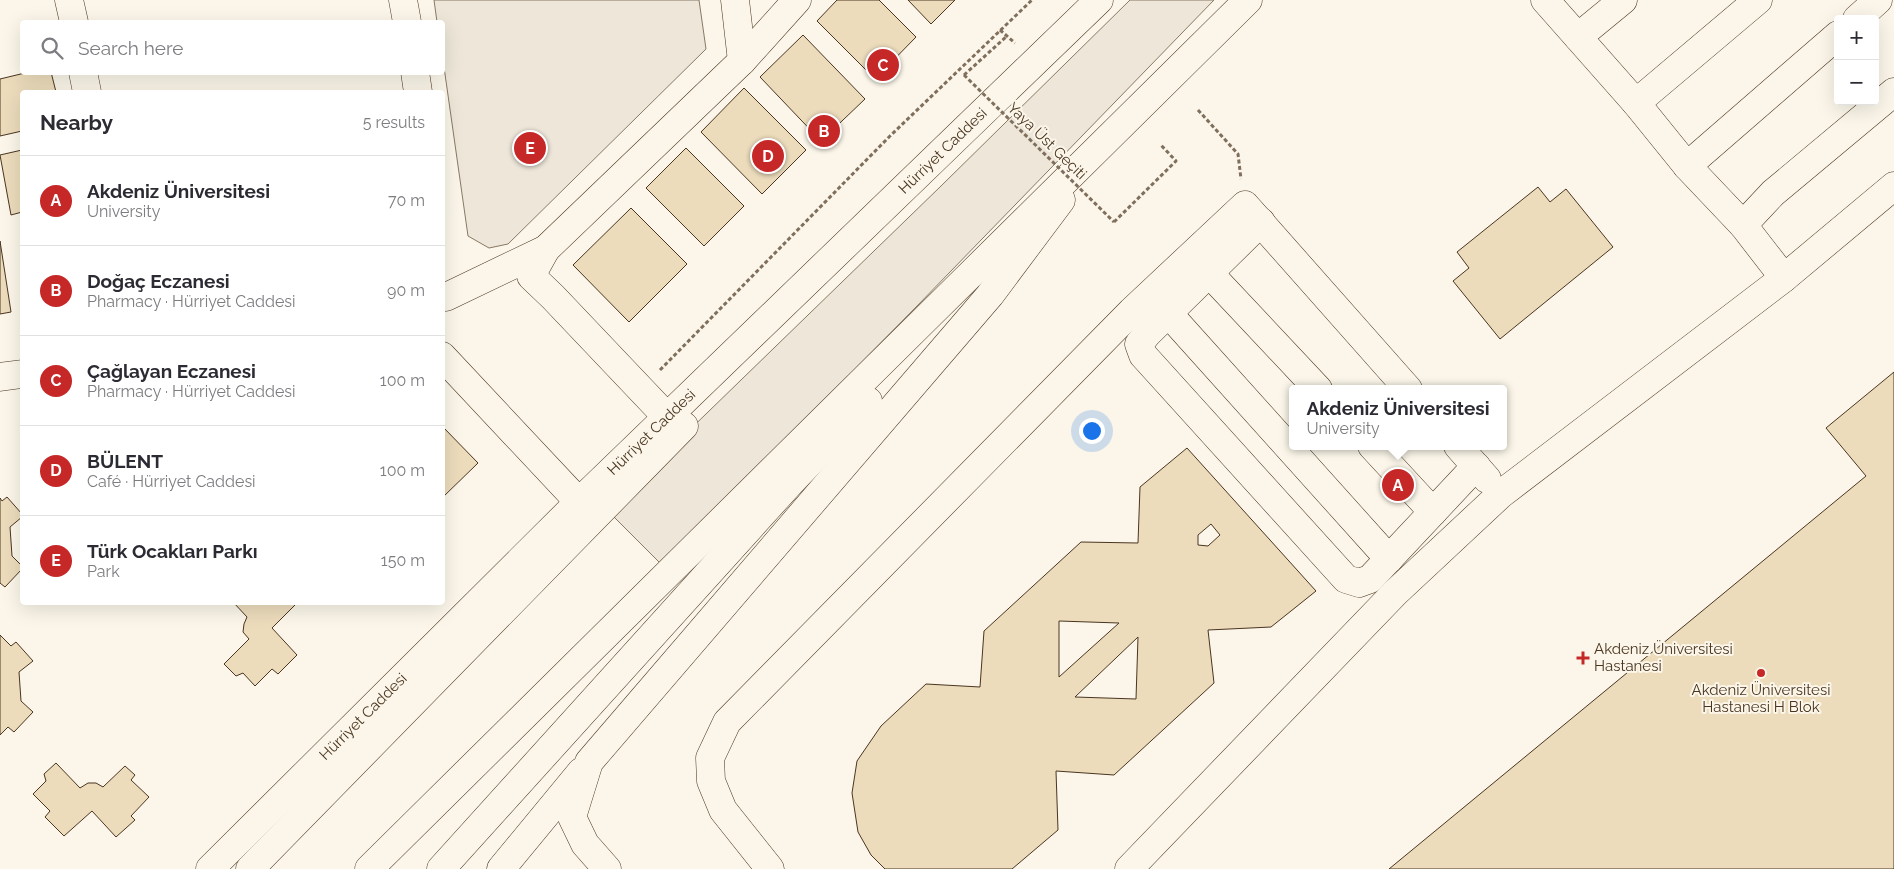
<!DOCTYPE html>
<meta charset="utf-8">
<style>
body{margin:0;font-family:Raleway,sans-serif;background:#f7f7f7;color:#2b2b33}
.controls{position:absolute;right:15px;top:15px;display:grid;overflow:hidden;border-radius:5px;box-shadow:0 5px 20px #0002}
.controls button{width:45px;height:45px;display:grid;place-items:center;padding:0;border:0;border-bottom:1px solid #e1e1e2;background:#fff;color:#2b2b33;font:25px sans-serif}
.you{position:absolute;left:1091px;top:430px;width:18px;height:18px;margin:-12px;border:4px solid #fff;border-radius:50%;background:#1a73e8;box-shadow:0 0 0 8px #1a73e833}
.badge{display:grid;place-items:center;width:32px;height:32px;border-radius:50%;background:#c62828;color:#fff;font-size:16px;font-weight:700}
.pin{position:absolute;translate:-50% -50%;border:2px solid #fff;box-shadow:0 1px 5px #0006}
.popup{position:absolute;left:1289px;top:385px;width:218px;height:65px;box-sizing:border-box;display:grid;place-content:center;border-radius:5px;background:#fff;filter:drop-shadow(0 1px 4px #0005);font-size:16px;white-space:nowrap;color:#7c7c81}
.popup b{font-size:19px;color:#2b2b33}
.popup::after{content:'';position:absolute;left:50%;top:100%;margin-left:-10px;border:10px solid transparent;border-top-color:#fff}
.list{margin:0;padding:0;list-style:none}
h2{display:flex;justify-content:space-between;align-items:center;height:65px;margin:0;padding:0 20px;font-size:21px}
h2 small{font-size:16px;font-weight:400;color:#7c7c81}
.list li{display:grid;grid-template-columns:32px 1fr auto;gap:15px;align-items:center;box-sizing:border-box;height:90px;padding:0 20px;border-top:1px solid #e1e1e2}
.list b{display:block;font-size:19px;white-space:nowrap}
.list p{margin:0;font-size:16px;white-space:nowrap;color:#7c7c81}
.list em{font-size:16px;font-style:normal;color:#7c7c81}
.icon{flex:none;width:28px;height:28px;fill:none;stroke:currentColor;stroke-width:2;stroke-linecap:round;stroke-linejoin:round}
.map{position:relative;flex:none;width:1894px;height:869px;overflow:hidden}
.search{position:absolute;background:#fff;box-shadow:0 5px 20px #0002;left:20px;top:20px;width:425px;height:55px;display:flex;align-items:center;gap:12px;box-sizing:border-box;padding:0 18px;border-radius:5px;color:#7c7c81;font-size:19px}
.panel{position:absolute;background:#fff;box-shadow:0 5px 20px #0002;left:20px;top:90px;width:425px;height:515px;border-radius:5px}
.map>svg:first-child{display:block}
</style>
<div class="map">
<svg width="1894" height="869" viewBox="0 0 1894 869">
<rect width="100%" height="100%" fill="#fbf6e9"/>
<!-- green -->
<g fill="#ede6d9" stroke="#887966">
<path d="M 434,0 L 699,0 L 706,49 L 508,244 L 489,248 L 468,236 L 443,60 L 442,22 L 437,22 Z"/>
<path d="M 1130,0 L 1214,0 L 917,306 L 662,565 L 607,510 L 941,186 Z"/>
</g>
<!-- building -->
<g fill="#ecdcbc" stroke="#4a3520" fill-rule="evenodd">
<path d="M 837,0 L 879,0 L 916,37 L 875,79 L 817,21 Z"/>
<path d="M 908,0 L 955,0 L 931,24 Z"/>
<path d="M 803,35 L 865,99 L 821,141 L 760,77 Z"/>
<path d="M 29,72 L 51,72 L 56,92 L 22,92 L 22,131 L 0,136 L 0,79 Z"/>
<path d="M 744,88 L 806,150 L 762,194 L 701,132 Z"/>
<path d="M 686,148 L 744,206 L 704,246 L 646,188 Z"/>
<path d="M 22,150 L 22,212 L 11,215 L 0,155 Z"/>
<path d="M 1538,187 L 1550,202 L 1566,189 L 1613,247 L 1500,339 L 1453,281 L 1469,268 L 1457,252 Z"/>
<path d="M 631,208 L 687,264 L 629,322 L 573,265 Z"/>
<path d="M 0,241 L 11,312 L 0,314 Z"/>
<path d="M 1894,372 L 1894,869 L 1389,869 L 1866,476 L 1826,428 Z"/>
<path d="M 442,426 L 478,463 L 442,498 Z"/>
<path d="M 1187,448 L 1316,591 L 1271,627 L 1208,630 L 1214,683 L 1114,775 L 1056,771 L 1058,830 L 1012,869 L 885,869 L 871,855 L 858,832 L 852,793 L 857,761 L 881,726 L 926,684 L 980,687 L 984,631 L 1081,542 L 1138,543 L 1140,487 ZM 1211,524 L 1220,535 L 1208,546 L 1198,545 L 1198,535 ZM 1059,621 L 1119,623 L 1059,677 ZM 1138,637 L 1136,699 L 1075,697 Z"/>
<path d="M 7,497 L 22,514 L 22,517 L 10,527 L 12,556 L 22,566 L 22,569 L 5,587 L 0,583 L 0,498 L 2,501 Z"/>
<path d="M 233,602 L 297,603 L 272,628 L 297,655 L 278,674 L 272,669 L 255,686 L 243,673 L 236,676 L 224,664 L 249,639 L 243,632 L 244,624 L 247,617 Z"/>
<path d="M 0,635 L 11,646 L 16,642 L 33,661 L 19,672 L 21,701 L 33,712 L 14,732 L 8,727 L 0,735 Z"/>
<path d="M 56,763 L 80,788 L 88,783 L 96,783 L 103,787 L 125,766 L 135,775 L 131,780 L 149,797 L 131,816 L 135,820 L 116,837 L 92,811 L 64,836 L 45,817 L 50,811 L 33,794 L 46,781 L 44,774 Z"/>
</g>
<g fill="none" stroke-linecap="round" stroke-linejoin="round">
<defs>
<g id="minor">
<path d="M 69,0 L 74,22"/>
<path d="M 403,0 L 407,22"/>
<path d="M 735,0 L 742,61"/>
<path d="M 1545,0 L 1636,103 L 1687,166 L 1743,225 L 1773,193 L 1894,92"/>
<path d="M 1857,19 L 1878,0"/>
<path d="M 1578,37 L 1623,0"/>
<path d="M 83,72 L 87,92"/>
<path d="M 415,72 L 418,92"/>
<path d="M 1636,103 L 1758,0"/>
<path d="M 1687,166 L 1838,35"/>
<path d="M 1261,222 L 1147,334 L 1139,344 L 1143,355 L 1346,579 L 1359,583 L 1370,579 L 1476,466"/>
<path d="M 1743,225 L 1784,278"/>
<path d="M 546,249 L 531,276 L 553,297 L 667,417"/>
<path d="M 1209,273 L 1318,389"/>
<path d="M 446,297 L 546,249 L 742,61 L 797,0"/>
<path d="M 1168,313 L 1389,559"/>
<path d="M 442,356 L 579,502"/>
<path d="M 0,377 L 22,374"/>
<path d="M 1372,446 L 1433,512"/>
<path d="M 1458,446 L 1487,479"/>
<path d="M 501,869 L 581,772"/>
<path d="M 607,869 L 585,844 L 572,817 L 589,762 L 990,295 L 1061,200"/>
<path d="M 770,869 L 723,810 L 711,781 L 710,758 L 727,722 L 1132,311 L 1245,205 L 1408,389"/>
<path d="M 1129,869 L 1395,593 L 1501,494 L 1784,278 L 1894,186"/>
</g>
<g id="highway">
<path id="s1" d="M 210,869 L 579,502 L 1099,0"/>
<path d="M 250,869 L 684,426"/>
<path d="M 369,869 L 1248,0"/>
<path d="M 441,869 L 790,483 L 868,401"/>
</g>
</defs>
<!-- minor casing -->
<use href="#minor" stroke="#4a3520" stroke-width="29"/>
<!-- highway casing -->
<use href="#highway" stroke="#4a3520" stroke-width="29"/>
<!-- path -->
<g stroke="#7f6f5c" stroke-width="3" stroke-dasharray="4 2.5" stroke-linecap="butt">
<path d="M 1000,30 L 1015,43"/>
<path d="M 964,75 L 1007,36"/>
<path d="M 1198,110 L 1238,154 L 1241,179"/>
<path d="M 1114,222 L 1176,161 L 1160,144"/>
<path d="M 660,370 L 889,137 L 1032,0"/>
</g>
<!-- minor -->
<use href="#minor" stroke="#fbf6e9" stroke-width="28"/>
<!-- highway -->
<use href="#highway" stroke="#fbf6e9" stroke-width="28"/>
<!-- path-bridge -->
<path stroke="#7f6f5c" stroke-width="3" stroke-dasharray="4 2.5" stroke-linecap="butt" d="M 964,75 L 1114,222"/>
</g>
<!-- markers -->
<g fill="#c62828" stroke="#fbf6e9" stroke-width="2">
<path d="M1580.5 650.5h5v5h5v5h-5v5h-5v-5h-5v-5h5z"/>
<circle cx="1761" cy="673" r="5"/>
</g>
<g text-anchor="middle" dominant-baseline="central" stroke-width="4" stroke-linejoin="round" paint-order="stroke">
<!-- street labels -->
<g font-size="15" fill="#4a3520" stroke="#fbf6e9">
<text transform="translate(1047 141) rotate(44)">Yaya Üst Geçiti</text>
<text stroke="none"><textPath href="#s1" startOffset="1026">Hürriyet Caddesi</textPath></text>
<text stroke="none"><textPath href="#s1" startOffset="621">Hürriyet Caddesi</textPath></text>
<text stroke="none"><textPath href="#s1" startOffset="216">Hürriyet Caddesi</textPath></text>
</g>
<!-- poi labels -->
<g font-size="15" fill="#4a3520" stroke="#fbf6e9" text-anchor="start">
<text x="1594" y="649">Akdeniz Üniversitesi<tspan x="1594" dy="17">Hastanesi</tspan></text>
<text x="1761" y="690" text-anchor="middle">Akdeniz Üniversitesi<tspan x="1761" dy="17">Hastanesi H Blok</tspan></text>
</g>
</g>
</svg>
<div class="controls">
<button>+</button>
<button>−</button>
</div>
<div class="you"></div>
<div class="pin badge" style="left:1398px;top:485px">A</div>
<div class="popup"><b>Akdeniz Üniversitesi</b>University</div>
<div class="pin badge" style="left:824px;top:131px">B</div>
<div class="pin badge" style="left:883px;top:65px">C</div>
<div class="pin badge" style="left:768px;top:156px">D</div>
<div class="pin badge" style="left:530px;top:148px">E</div>
<div class="search"><svg class="icon" aria-label="search" viewBox="0 0 24 24"><circle cx="10" cy="10" r="6"/><path d="M15 15l6 6"/></svg>Search here</div>
<section class="panel">
<h2>Nearby<small>5 results</small></h2>
<ul class="list">
<li><span class="badge">A</span><div><b>Akdeniz Üniversitesi</b><p>University</p></div><em>70 m</em></li>
<li><span class="badge">B</span><div><b>Doğaç Eczanesi</b><p>Pharmacy · Hürriyet Caddesi</p></div><em>90 m</em></li>
<li><span class="badge">C</span><div><b>Çağlayan Eczanesi</b><p>Pharmacy · Hürriyet Caddesi</p></div><em>100 m</em></li>
<li><span class="badge">D</span><div><b>BÜLENT</b><p>Café · Hürriyet Caddesi</p></div><em>100 m</em></li>
<li><span class="badge">E</span><div><b>Türk Ocakları Parkı</b><p>Park</p></div><em>150 m</em></li>
</ul>
</section>
</div>
